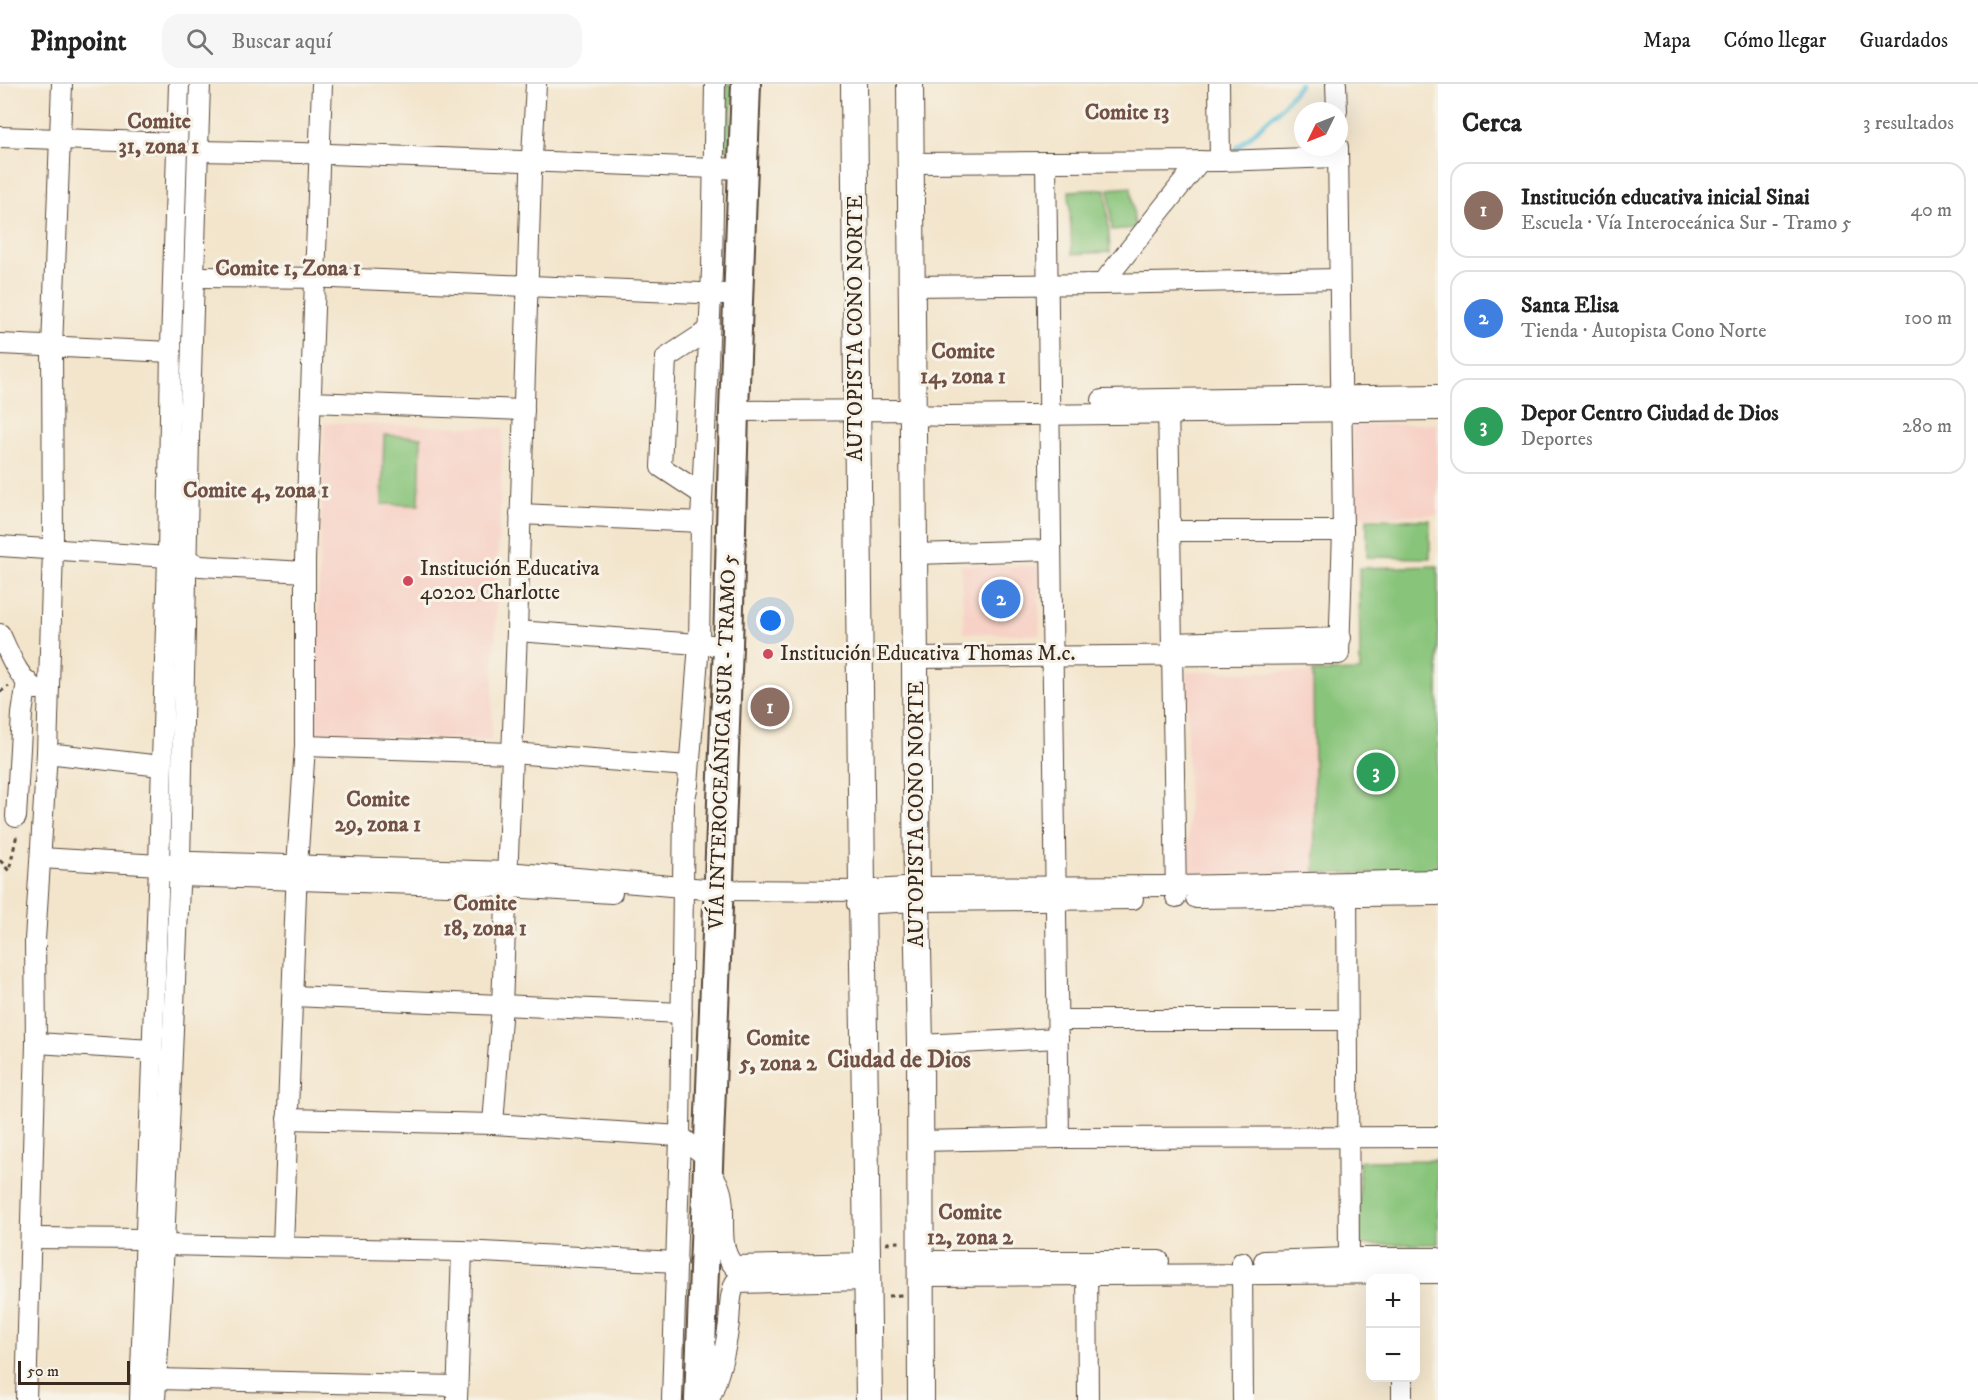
<!DOCTYPE html>
<html lang="es">
<meta charset="utf-8">
<style>
body{margin:0;font-family:"IM FELL DW Pica",serif;background:#f6f6f6;color:#222}
.controls{position:absolute;right:18px;bottom:18px;display:grid;overflow:hidden;border-radius:12px;box-shadow:0 6px 24px #0002}
.controls button{width:54px;height:54px;display:grid;place-items:center;padding:0;border:0;border-bottom:2px solid #e0e0e0;background:#fff;color:#222;font:30px sans-serif}
.compass{position:absolute;left:1294px;top:18px;width:54px;height:54px;border-radius:50%;background:#fff;box-shadow:0 6px 24px #0002;rotate:227deg}
.scale{position:absolute;left:18px;bottom:15px;width:112px;box-sizing:border-box;padding-left:6px;border:3px solid #3b2a1e;border-top:0;font-size:16px;line-height:21px;white-space:nowrap;color:#3b2a1e;-webkit-text-stroke:4px #f7f3e8;paint-order:stroke}
.you{position:absolute;left:771px;top:537px;width:21px;height:21px;margin:-15px;border:4px solid #fff;border-radius:50%;background:#1a73e8;box-shadow:0 0 0 9px #1a73e833}
.badge{display:grid;place-items:center;width:39px;height:39px;border-radius:50%;background:#2563eb;color:#fff;font-size:20px;font-weight:700}
.pin{position:absolute;translate:-50% -50%;border:3px solid #fff;box-shadow:0 2px 6px #0006}
.list{margin:0;padding:0;list-style:none}
h2{display:flex;justify-content:space-between;align-items:center;height:78px;margin:0;padding:0 24px;font-size:26px}
h2 small{font-size:20px;font-weight:400;color:#767676}
.list li{display:grid;grid-template-columns:39px 1fr auto;gap:18px;align-items:center;box-sizing:border-box;height:96px;margin:0 12px 12px;padding:0 12px;border:2px solid #e0e0e0;border-radius:18px}
.list b{display:block;font-size:22px;white-space:nowrap}
.list p{margin:0;font-size:20px;white-space:nowrap;color:#767676}
.list em{font-size:20px;font-style:normal;color:#767676}
.icon{flex:none;width:33px;height:33px;fill:none;stroke:currentColor;stroke-width:2;stroke-linecap:round;stroke-linejoin:round}
.map{position:relative;flex:none;width:1438px;height:1316px;overflow:hidden}
header{display:flex;align-items:center;gap:36px;box-sizing:border-box;height:84px;padding:0 30px;background:#fff;border-bottom:2px solid #e0e0e0}
header strong{font-size:28px}
nav{display:flex;gap:33px;margin-inline-start:auto;font-size:21px}
.search{width:420px;height:54px;background:#f6f6f6;display:flex;align-items:center;gap:15px;box-sizing:border-box;padding:0 21px;border-radius:18px;color:#767676;font-size:22px}
main{display:flex}
aside{flex:1;background:#fff}
.map>svg:first-child{display:block}
</style>
<header>
<strong>Pinpoint</strong>
<div class="search"><svg class="icon" aria-label="search" viewBox="0 0 24 24"><circle cx="10" cy="10" r="6"/><path d="M15 15l6 6"/></svg>Buscar aquí</div>
<nav><a>Mapa</a><a>Cómo llegar</a><a>Guardados</a></nav>
</header>
<main>
<div class="map">
<svg width="1438" height="1316" viewBox="0 0 1438 1316">
<rect width="100%" height="100%" fill="#f7f3e8"/>
<filter id="ink" filterUnits="userSpaceOnUse"><feTurbulence type="fractalNoise" baseFrequency=".0167" numOctaves="2"/><feDisplacementMap in="SourceGraphic" scale="12" xChannelSelector="R" yChannelSelector="G"/><feConvolveMatrix kernelMatrix="1 2 1 2 8 2 1 2 1" color-interpolation-filters="sRGB"/></filter>
<filter id="wash" filterUnits="userSpaceOnUse"><feTurbulence type="fractalNoise" baseFrequency=".008" numOctaves="4" result="noise"/><feDisplacementMap in="SourceGraphic" scale="24" xChannelSelector="R" yChannelSelector="G"/><feGaussianBlur stdDeviation="1.35" result="paint"/><feColorMatrix in="noise" values="0 0 0 0 0 0 0 0 0 0 0 0 0 0 0 0 0 1.4 0 .05"/><feComposite in="paint" operator="in"/></filter>
<g filter="url(#wash)">
<rect width="100%" height="100%" fill="#f3e5cc"/>
<!-- built -->
<g fill="#f7d1c6">
<path d="M 324,339 L 503,344 L 491,657 L 314,649 Z"/>
<path d="M 1438,340 L 1438,431 L 1354,432 L 1352,341 Z"/>
<path d="M 961,481 L 1038,482 L 1040,551 L 964,549 Z"/>
<path d="M 1187,588 L 1313,588 L 1315,789 L 1188,790 Z"/>
</g>
<!-- green -->
<g fill="#88c47a" stroke="#62774c" stroke-width="1.5">
<path d="M 726,0 L 733,0 L 730,65 L 724,65 Z"/>
<path d="M 183,86 L 191,86 L 184,260 L 178,260 Z"/>
<path d="M 1131,103 L 1135,144 L 1112,146 L 1109,105 Z"/>
<path d="M 1106,105 L 1110,168 L 1072,170 L 1069,107 Z"/>
<path d="M 384,351 L 421,353 L 419,421 L 382,420 Z"/>
<path d="M 1367,435 L 1430,436 L 1430,474 L 1367,473 Z"/>
<path d="M 1438,482 L 1438,790 L 1315,789 L 1313,588 L 1360,587 L 1359,484 Z"/>
<path d="M 1438,1076 L 1438,1160 L 1360,1161 L 1359,1077 Z"/>
</g>
<g fill="none" stroke-linecap="round" stroke-linejoin="round">
<!-- stream -->
<path stroke="#5abfd8" stroke-width="4.5" d="M 1236,65 L 1281,24 L 1300,0"/>
</g>
</g>
<g filter="url(#ink)">
<g fill="none" stroke-linecap="round" stroke-linejoin="round">
<defs>
<g id="minor">
<path d="M 1219,0 L 1220,77"/>
<path d="M 1336,0 L 1337,27"/>
<path d="M 0,53 L 177,59"/>
<path d="M 198,67 L 301,69 L 743,85"/>
<path d="M 1046,78 L 1059,1054"/>
<path d="M 911,79 L 1220,77 L 1338,73"/>
<path d="M 196,193 L 333,194 L 724,210"/>
<path d="M 1102,200 L 1200,77"/>
<path d="M 912,202 L 1102,200 L 1338,195"/>
<path d="M 0,260 L 171,268"/>
<path d="M 1102,316 L 1438,311"/>
<path d="M 311,318 L 524,326"/>
<path d="M 1168,318 L 1176,813"/>
<path d="M 734,327 L 903,326 L 913,331 L 947,332 L 1438,326"/>
<path d="M 702,410 L 661,383 L 666,274 L 709,246"/>
<path d="M 520,430 L 701,438"/>
<path d="M 1171,447 L 1343,447"/>
<path d="M 0,462 L 168,473 L 188,476 L 200,482 L 305,488"/>
<path d="M 915,470 L 1051,466"/>
<path d="M 517,547 L 712,561"/>
<path d="M 0,550 C 9,568 17,594 36,605"/>
<path d="M 1172,559 L 1341,554"/>
<path d="M 916,574 L 1339,570 L 1343,447 L 1338,63"/>
<path d="M 305,662 L 511,669 L 689,682"/>
<path d="M 47,669 L 161,682"/>
<path d="M 16,733 L 22,630 L 27,597"/>
<path d="M 41,774 L 159,781 L 193,778 L 507,788 L 717,806 L 862,807 L 918,803 L 1176,802 L 1438,796"/>
<path d="M 169,786 L 180,792 L 507,803 L 612,809"/>
<path d="M 1347,800 L 1349,1174"/>
<path d="M 1196,814 L 1438,811"/>
<path d="M 857,820 L 917,817 L 1133,815"/>
<path d="M 293,912 L 682,929"/>
<path d="M 1059,936 L 1347,936"/>
<path d="M 36,959 L 152,966"/>
<path d="M 920,961 L 1058,954"/>
<path d="M 287,1035 L 493,1040 L 680,1052 L 709,1075"/>
<path d="M 493,1040 L 502,921 L 517,547 L 531,90 L 536,0"/>
<path d="M 920,1057 L 1059,1054 L 1438,1053"/>
<path d="M 710,1088 C 713,1092 716,1096 718,1100 C 730,1126 714,1160 734,1182 L 868,1179"/>
<path d="M 31,1154 L 146,1155 L 164,1161 L 462,1167 L 677,1178"/>
<path d="M 283,1163 L 297,782 L 305,662 L 305,476 L 322,0"/>
<path d="M 920,1177 L 1159,1177"/>
<path d="M 1264,1177 L 1349,1174 L 1438,1174"/>
<path d="M 1087,1178 L 1088,1316"/>
<path d="M 1242,1178 L 1243,1316"/>
<path d="M 920,1192 L 1438,1189"/>
<path d="M 1402,1294 L 1402,1316"/>
<path d="M 157,1295 L 457,1302"/>
<path d="M 26,1316 L 36,959 L 35,856 L 47,669 L 53,465 L 52,264 L 62,0"/>
<path d="M 140,1316 L 159,781 L 168,473 L 171,263 L 179,0"/>
<path d="M 155,1316 L 164,1161 L 180,778 L 189,354 L 200,0"/>
<path d="M 457,1316 L 462,1167"/>
<path d="M 672,1316 L 680,1052 L 684,718 L 688,701 L 699,560 L 701,438 L 712,186 L 715,0"/>
<path d="M 709,1316 C 718,1293 725,1271 728,1246 C 731,1230 728,1215 735,1199 L 868,1196"/>
</g>
<g id="major">
<path d="M 854,0 L 862,807 L 869,1316"/>
<path d="M 910,0 L 917,817 L 920,961 L 921,1316"/>
</g>
<path id="highway" d="M 699,1316 L 728,562 L 734,327 L 746,0"/>
</defs>
<!-- minor casing -->
<use href="#minor" stroke="#574638" stroke-width="22"/>
<!-- major casing -->
<use href="#major" stroke="#574638" stroke-width="28"/>
<!-- highway casing -->
<use href="#highway" stroke="#574638" stroke-width="32"/>
<!-- path -->
<g stroke="#574638" stroke-width="3" stroke-dasharray="4.5 4.5" stroke-linecap="butt">
<path d="M 0,608 L 9,602"/>
<path d="M 0,776 L 9,787 L 17,750"/>
<path d="M 886,1159 L 900,1158"/>
<path d="M 888,1212 L 902,1211"/>
</g>
<!-- minor -->
<use href="#minor" stroke="#fff" stroke-width="20"/>
<!-- major -->
<use href="#major" stroke="#fff" stroke-width="26"/>
<!-- highway -->
<use href="#highway" stroke="#fff" stroke-width="28"/>
</g>
</g>
<!-- markers -->
<g fill="#d1495b" stroke="#f7f3e8" stroke-width="2">
<circle cx="408" cy="497" r="6"/>
<circle cx="768" cy="570" r="6"/>
</g>
<g text-anchor="middle" dominant-baseline="central" stroke-width="6" stroke-linejoin="round" paint-order="stroke">
<!-- street labels -->
<g font-size="21" fill="#3b2a1e" stroke="#f7f3e8">
<text transform="translate(856 244) rotate(-90)">AUTOPISTA CONO NORTE</text>
<text transform="translate(723 658) rotate(-88)">VÍA INTEROCEÁNICA SUR - TRAMO 5</text>
<text transform="translate(917 730) rotate(-90)">AUTOPISTA CONO NORTE</text>
</g>
<!-- poi labels -->
<g font-size="21" fill="#3b2a1e" stroke="#f7f3e8" text-anchor="start">
<text x="420" y="485">Institución Educativa<tspan x="420" dy="24">40202 Charlotte</tspan></text>
<text x="780" y="570">Institución Educativa Thomas M.c.</text>
</g>
<!-- neighbourhood labels -->
<g font-size="22" font-weight="bold" fill="#715045" stroke="#f7f3e8">
<text x="1127" y="28">Comite 13</text>
<text x="159" y="37">Comite<tspan x="159" dy="25">31, zona 1</tspan></text>
<text x="288" y="184">Comite 1, Zona 1</text>
<text x="963" y="267">Comite<tspan x="963" dy="25">14, zona 1</tspan></text>
<text x="256" y="406">Comite 4, zona 1</text>
<text x="378" y="715">Comite<tspan x="378" dy="25">29, zona 1</tspan></text>
<text x="485" y="819">Comite<tspan x="485" dy="25">18, zona 1</tspan></text>
<text x="778" y="954">Comite<tspan x="778" dy="25">5, zona 2</tspan></text>
<text x="970" y="1128">Comite<tspan x="970" dy="25">12, zona 2</tspan></text>
</g>
<!-- quarter labels -->
<g font-size="24" font-weight="bold" fill="#715045" stroke="#f7f3e8">
<text x="899" y="976">Ciudad de Dios</text>
</g>
</g>
</svg>
<div class="controls">
<button>+</button>
<button>−</button>
</div>
<svg class="compass" viewBox="-18 -18 36 36"><path d="M0-13l5 13h-10z" fill="#e53935"/><path d="M0 13l5-13h-10z" fill="#767676"/></svg>
<div class="scale">50 m</div>
<div class="you"></div>
<div class="pin badge" style="left:770px;top:623px;background:#8d6e63">1</div>
<div class="pin badge" style="left:1001px;top:515px;background:#3f7fe0">2</div>
<div class="pin badge" style="left:1376px;top:688px;background:#2e9e5b">3</div>
</div>
<aside>
<h2>Cerca<small>3 resultados</small></h2>
<ul class="list">
<li><span class="badge" style="background:#8d6e63">1</span><div><b>Institución educativa inicial Sinai</b><p>Escuela · Vía Interoceánica Sur - Tramo 5</p></div><em>40 m</em></li>
<li><span class="badge" style="background:#3f7fe0">2</span><div><b>Santa Elisa</b><p>Tienda · Autopista Cono Norte</p></div><em>100 m</em></li>
<li><span class="badge" style="background:#2e9e5b">3</span><div><b>Depor Centro Ciudad de Dios</b><p>Deportes</p></div><em>280 m</em></li>
</ul>
</aside>
</main>
